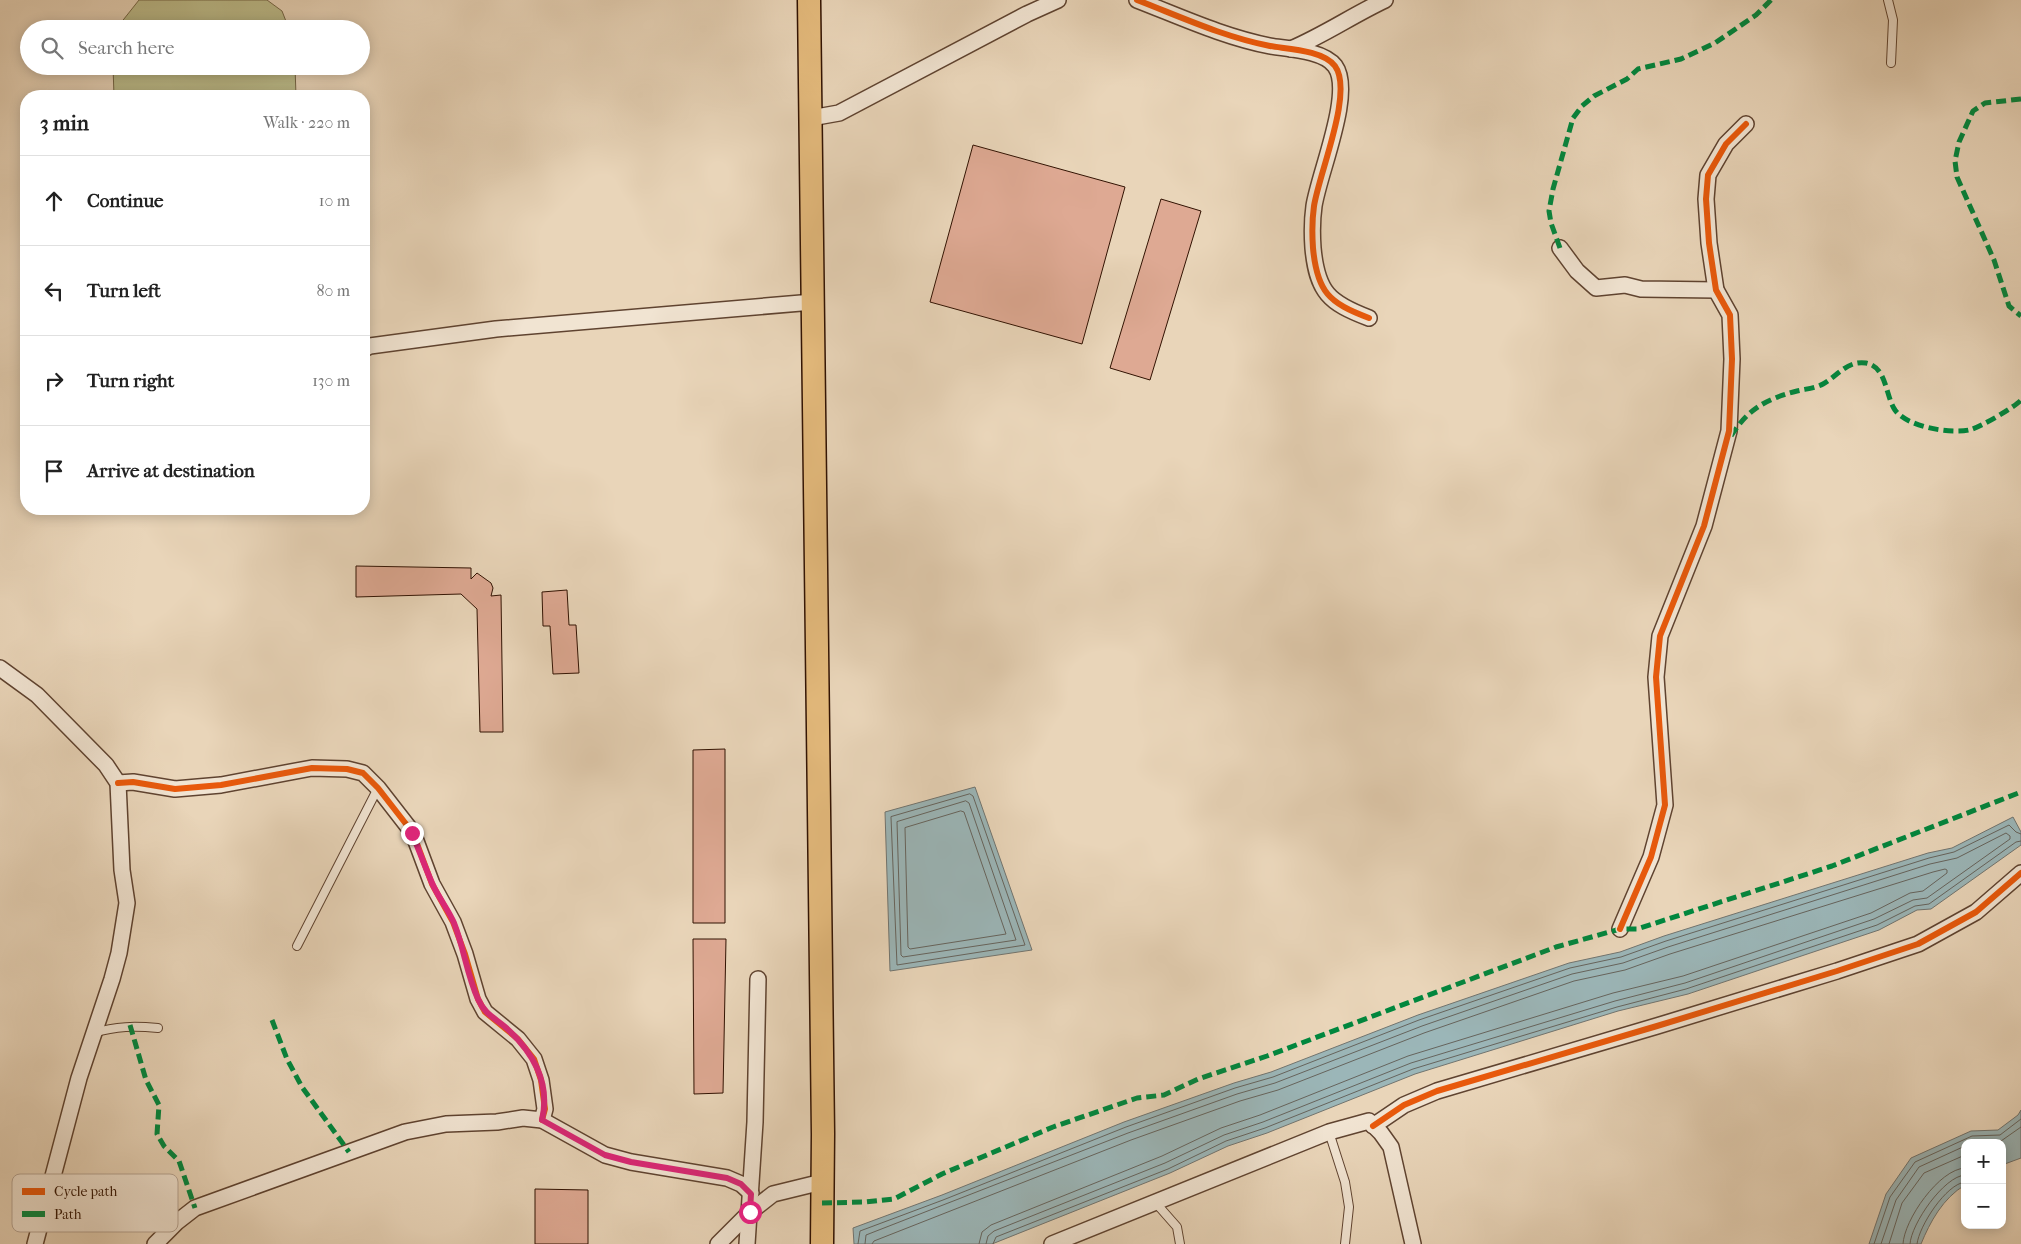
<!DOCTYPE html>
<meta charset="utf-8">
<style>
body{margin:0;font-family:"IM FELL French Canon",serif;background:#f2f2f2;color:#222}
.controls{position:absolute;right:15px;bottom:15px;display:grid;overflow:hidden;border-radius:10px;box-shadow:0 2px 12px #0003}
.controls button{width:45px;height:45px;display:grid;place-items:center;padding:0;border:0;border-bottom:1px solid #e0e0e0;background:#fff;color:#222;font:25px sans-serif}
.stop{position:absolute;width:15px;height:15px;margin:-11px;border:4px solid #db2777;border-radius:50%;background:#fff}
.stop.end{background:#db2777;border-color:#fff;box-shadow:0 1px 5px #0008}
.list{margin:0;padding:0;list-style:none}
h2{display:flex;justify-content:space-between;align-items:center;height:65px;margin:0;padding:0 20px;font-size:21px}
h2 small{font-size:16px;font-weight:400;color:#767676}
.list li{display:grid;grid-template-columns:32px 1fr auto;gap:15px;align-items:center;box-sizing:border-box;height:90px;padding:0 20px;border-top:1px solid #e0e0e0}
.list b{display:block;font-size:19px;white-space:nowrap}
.list em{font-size:16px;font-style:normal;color:#767676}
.icon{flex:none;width:28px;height:28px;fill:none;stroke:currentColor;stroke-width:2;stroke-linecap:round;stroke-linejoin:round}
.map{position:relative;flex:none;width:2021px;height:1244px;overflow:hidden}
.search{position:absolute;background:#fff;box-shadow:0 2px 12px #0003;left:20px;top:20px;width:350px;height:55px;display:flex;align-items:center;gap:12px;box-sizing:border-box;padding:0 18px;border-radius:28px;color:#767676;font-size:19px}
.panel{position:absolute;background:#fff;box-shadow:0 2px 12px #0003;left:20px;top:90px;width:350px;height:425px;border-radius:20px}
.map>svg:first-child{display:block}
</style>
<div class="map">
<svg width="2021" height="1244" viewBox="0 0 2021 1244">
<rect width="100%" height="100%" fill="#e9d5b9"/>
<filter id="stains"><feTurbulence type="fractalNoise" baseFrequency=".004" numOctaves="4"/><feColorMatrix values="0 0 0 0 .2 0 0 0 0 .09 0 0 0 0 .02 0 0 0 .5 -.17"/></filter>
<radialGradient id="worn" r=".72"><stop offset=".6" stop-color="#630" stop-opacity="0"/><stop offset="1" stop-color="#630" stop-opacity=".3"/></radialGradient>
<!-- green -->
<g fill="#bcbc8b" stroke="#766746">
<path d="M 139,0 L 267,0 L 282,11 L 289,29 L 116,29 Z"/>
<path d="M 113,66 L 295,66 L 296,96 L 114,96 Z"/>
</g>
<!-- water -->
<g fill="#9bb6b8" stroke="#71746f">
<path d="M 975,787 L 1032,950 L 890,971 L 885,812 Z"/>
<path d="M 2013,817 L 2021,832 L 2021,845 L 1931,909 L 1917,910 L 1879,930 L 1688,994 L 1618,1011 L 1415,1074 L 1267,1133 L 1228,1146 L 1170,1173 L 992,1244 L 854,1244 L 853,1228 L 942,1195 L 1124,1122 L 1234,1083 L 1271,1072 L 1418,1015 L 1569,963 L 1620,952 L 1664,936 L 1928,853 L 1952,848 Z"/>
<path d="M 2021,1110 L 2021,1158 L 2002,1165 L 2002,1143 L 1965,1143 L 1965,1185 C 1943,1198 1930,1222 1921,1244 L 1869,1244 L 1886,1194 L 1911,1158 L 1971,1131 L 1998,1130 L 2018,1115 Z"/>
</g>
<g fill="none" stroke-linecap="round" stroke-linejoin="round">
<!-- shore -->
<g stroke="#66645d" stroke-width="1">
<path d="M 970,794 L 973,796 L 1025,945 L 897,965 L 891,817 Z"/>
<path d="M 966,801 L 969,803 L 1016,940 L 903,957 L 901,955 L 897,822 Z"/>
<path d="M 961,811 L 964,812 L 1006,934 L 910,949 L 908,947 L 905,828 Z"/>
<path d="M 1973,1143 L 2001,1141 L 2021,1127"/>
<path d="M 858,1244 L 860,1231 L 943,1200 L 1126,1127 L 1235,1088 L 1273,1077 L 1419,1020 L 1570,968 L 1621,957 L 1666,941 L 1929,858 L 1954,852 L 2009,825 L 2016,832 L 2021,834"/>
<path d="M 865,1244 L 866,1235 L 1128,1133 L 1237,1094 L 1275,1083 L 1422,1026 L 1572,974 L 1623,963 L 1668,947 L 1930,864 L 1957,858 L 2006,833 L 2010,836 L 2010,839 L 1927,898 L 1913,900 L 1874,919 L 1685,983 L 1615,1001 L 1411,1063 L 1263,1122 L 1224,1135 L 1165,1163 L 994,1231 L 988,1236 L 986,1244"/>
<path d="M 872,1244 L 874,1241 L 1131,1140 L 1240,1101 L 1278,1090 L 1424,1033 L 1574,981 L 1625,970 L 1670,954 L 1933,872 L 1945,869 L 1947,870 L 1947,873 L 1923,891 L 1910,893 L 1871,913 L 1683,976 L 1613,993 L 1408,1056 L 1260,1115 L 1221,1128 L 1162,1156 L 991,1225 L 982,1232 L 979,1244"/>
<path d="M 993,1244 L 996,1237 L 1168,1169 L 1226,1141 L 1265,1128 L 1413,1069 L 1617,1007 L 1686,989 L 1877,925 L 1915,906 L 1929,904 L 2016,842 L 2021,841"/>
<path d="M 1874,1244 L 1890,1197 L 1915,1162 L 1972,1136 L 2000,1135 L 2021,1119"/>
<path d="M 1881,1244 L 1896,1200 L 1919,1167 L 1965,1146"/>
<path d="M 1889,1244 L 1902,1203 L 1924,1173 L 1965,1155"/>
<path d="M 1903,1244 C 1904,1220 1939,1169 1965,1168"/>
<path d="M 1910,1244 C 1911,1224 1944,1176 1965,1175"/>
<path d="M 1917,1244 C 1919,1226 1946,1184 1965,1182"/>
</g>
</g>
<!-- building -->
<g fill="#dea993" stroke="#311202">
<path d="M 973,145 L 1125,187 L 1082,344 L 930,302 Z"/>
<path d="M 1161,199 L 1201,211 L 1150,380 L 1110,368 Z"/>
<path d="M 356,566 L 471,568 L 471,579 L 477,573 L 491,583 L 493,588 L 491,596 L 501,595 L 503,732 L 480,732 L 477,609 L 461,594 L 356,597 Z"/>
<path d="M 567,590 L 569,625 L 576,625 L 579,673 L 553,674 L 550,626 L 543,626 L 542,592 Z"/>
<path d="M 725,749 L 725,923 L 693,923 L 693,750 Z"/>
<path d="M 693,939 L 726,939 L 723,1093 L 694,1094 Z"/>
<path d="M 535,1189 L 588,1190 L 588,1244 L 535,1244 Z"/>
</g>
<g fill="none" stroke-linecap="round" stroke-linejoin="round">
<defs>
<g id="lane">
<path d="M 1888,0 L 1893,20 L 1891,63"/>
<path d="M 297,946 L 378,788"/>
<path d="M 94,1033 C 116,1026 135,1026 158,1028"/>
<path d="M 1329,1132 L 1345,1182 L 1349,1207 L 1345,1244"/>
<path d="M 1155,1202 L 1177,1227 L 1180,1244"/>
</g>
<g id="street">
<path d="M 1137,0 C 1181,17 1224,37 1270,46 C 1287,49 1323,50 1335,66 C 1354,92 1319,173 1314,206 C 1312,220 1312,234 1313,248 C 1317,292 1329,303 1369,318"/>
<path d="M 1291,49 C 1324,35 1353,15 1385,0"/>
<path d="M 811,118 L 839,113 L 1027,14 L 1058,0"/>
<path d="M 1560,248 L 1577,271 L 1596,288 L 1625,285 L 1641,289 L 1716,290"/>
<path d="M 364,349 L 370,346 L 496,329 L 813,302"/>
<path d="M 0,668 L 37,695 L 106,765 L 118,783 L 122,870 L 127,903 L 119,953 L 112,979 L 79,1078 L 35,1244"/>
<path d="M 118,783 L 133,782 L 175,789 L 221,785 L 312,768 L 347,769 L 363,773 L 378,788 L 413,833 L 432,884 L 453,922 L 465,954 L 478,999 L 485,1012 L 518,1039 L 534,1059 L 541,1080 L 545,1109 L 542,1120"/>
<path d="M 1620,929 L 1651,857 L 1665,805 L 1656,677 L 1660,636 L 1704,526 L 1729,431 L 1732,359 L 1730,315 L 1716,290 L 1709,243 L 1706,199 L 1708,175 L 1726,144 L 1746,124"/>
<path d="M 1373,1126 L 1404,1105 L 1437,1091 L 1657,1026 L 1837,971 L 1918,944 L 1976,912 L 2021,873"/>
<path d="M 155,1244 L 177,1222 L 195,1208 L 405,1132 L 446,1124 L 497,1122 L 523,1118 L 542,1120 L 605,1155 L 631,1162 L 727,1178 L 741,1184 L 751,1193"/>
<path d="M 718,1244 L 750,1212 L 773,1194 L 822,1182"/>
<path d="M 747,1244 L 755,1122 L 758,979"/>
<path d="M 1052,1244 L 1329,1132 L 1369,1121 L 1381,1133 L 1391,1147 L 1413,1244"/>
</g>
<path id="primary" d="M 809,0 L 823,1134 L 822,1244"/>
</defs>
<!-- lane casing -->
<use href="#lane" stroke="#5f4330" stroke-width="10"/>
<!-- street casing -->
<use href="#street" stroke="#5f4330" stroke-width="18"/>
<!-- primary casing -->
<use href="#primary" stroke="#311202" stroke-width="25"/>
<!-- lane -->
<use href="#lane" stroke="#f1e4d2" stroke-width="8"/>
<!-- street -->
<use href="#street" stroke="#f1e4d2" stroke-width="15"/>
<!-- primary -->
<use href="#primary" stroke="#e4ba7c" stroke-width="22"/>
<!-- quiet -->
<g stroke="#00873e" stroke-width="5" stroke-dasharray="10 5" stroke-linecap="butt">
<path d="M 2021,99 L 1985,103 L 1973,111 L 1959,142 L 1955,161 L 1957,177 L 1994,260 L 2009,306 L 2021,316"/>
<path d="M 1560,248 L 1551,223 L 1549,211 L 1553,189 L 1573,118 L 1582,106 L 1594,96 L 1627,79 L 1638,69 L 1681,59 L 1715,43 L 1756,15 L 1771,0"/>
<path d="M 1731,436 C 1748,409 1766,399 1797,391 C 1805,389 1816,388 1823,384 C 1837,376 1848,360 1866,363 C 1887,367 1885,395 1895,410 C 1907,427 1950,434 1969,430 C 1979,428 2015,407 2021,400"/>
<path d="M 272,1020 L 287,1059 L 302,1087 L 349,1152"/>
<path d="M 130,1025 L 146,1080 L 159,1105 L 157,1134 L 164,1146 L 179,1161 L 195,1208"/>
<path d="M 822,1203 L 865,1202 L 894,1199 L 942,1174 L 1053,1127 L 1137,1098 L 1164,1095 L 1198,1079 L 1267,1056 L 1556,947 L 1620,929 L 1637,929 L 1832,866 L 2021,792"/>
</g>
<defs>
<g id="cycleway">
<path d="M 1137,0 C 1181,17 1224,37 1270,46 C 1287,49 1323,50 1335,66 C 1354,92 1319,173 1314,206 C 1312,220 1312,234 1313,248 C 1317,292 1329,303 1369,318"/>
<path d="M 118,783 L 133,782 L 175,789 L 221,785 L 312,768 L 347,769 L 363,773 L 378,788 L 413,833 L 432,884 L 453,922 L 465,954 L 478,999 L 485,1012 L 518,1039 L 534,1059 L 541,1080 L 545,1109 L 542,1120"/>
<path d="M 1620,929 L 1651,857 L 1665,805 L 1656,677 L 1660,636 L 1704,526 L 1729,431 L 1732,359 L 1730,315 L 1716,290 L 1709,243 L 1706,199 L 1708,175 L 1726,144 L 1746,124"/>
<path d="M 1373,1126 L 1404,1105 L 1437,1091 L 1657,1026 L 1837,971 L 1918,944 L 1976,912 L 2021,873"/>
</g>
</defs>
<!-- cycleway casing -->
<use href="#cycleway" stroke="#f1e4d2" stroke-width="9"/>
<!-- cycleway -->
<use href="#cycleway" stroke="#e8590c" stroke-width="6"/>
</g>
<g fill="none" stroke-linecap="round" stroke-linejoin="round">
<!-- route -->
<path stroke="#db2777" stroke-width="6" d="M 412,833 C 419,850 425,867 432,883 C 438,897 448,909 454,923 C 464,948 467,975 478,999 C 484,1013 493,1017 504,1026 C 532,1050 551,1082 542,1120 L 605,1155 L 631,1162 L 727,1178 L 741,1184 L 751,1194 L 750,1212"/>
</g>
<!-- legend -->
<rect x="12" y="1174" width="166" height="58" rx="8" fill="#f1e4d2" stroke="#b7a594" stroke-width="1"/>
<rect x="22" y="1188" width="23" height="7" fill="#e8590c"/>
<rect x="22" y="1211" width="23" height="6" fill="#00873e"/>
<g font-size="14" fill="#311202">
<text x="54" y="1196">Cycle path</text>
<text x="54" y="1219">Path</text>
</g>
<rect width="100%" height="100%" filter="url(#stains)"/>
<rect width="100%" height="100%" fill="url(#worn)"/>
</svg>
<div class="controls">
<button>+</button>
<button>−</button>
</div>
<div class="stop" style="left:750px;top:1212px"></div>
<div class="stop end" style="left:412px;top:833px"></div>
<div class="search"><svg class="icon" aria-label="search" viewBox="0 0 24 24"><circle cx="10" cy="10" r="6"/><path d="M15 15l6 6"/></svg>Search here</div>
<section class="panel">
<h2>3 min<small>Walk · 220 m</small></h2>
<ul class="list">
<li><svg class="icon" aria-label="ahead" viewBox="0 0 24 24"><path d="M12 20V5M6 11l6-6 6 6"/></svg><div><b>Continue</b></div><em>10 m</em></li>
<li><svg class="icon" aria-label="left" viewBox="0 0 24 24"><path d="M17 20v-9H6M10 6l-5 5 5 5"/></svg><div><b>Turn left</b></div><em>80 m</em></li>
<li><svg class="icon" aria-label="right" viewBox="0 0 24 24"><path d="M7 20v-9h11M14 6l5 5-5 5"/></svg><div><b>Turn right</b></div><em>130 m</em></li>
<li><svg class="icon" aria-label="arrive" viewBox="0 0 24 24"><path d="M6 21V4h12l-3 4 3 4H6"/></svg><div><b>Arrive at destination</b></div></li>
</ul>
</section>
</div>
